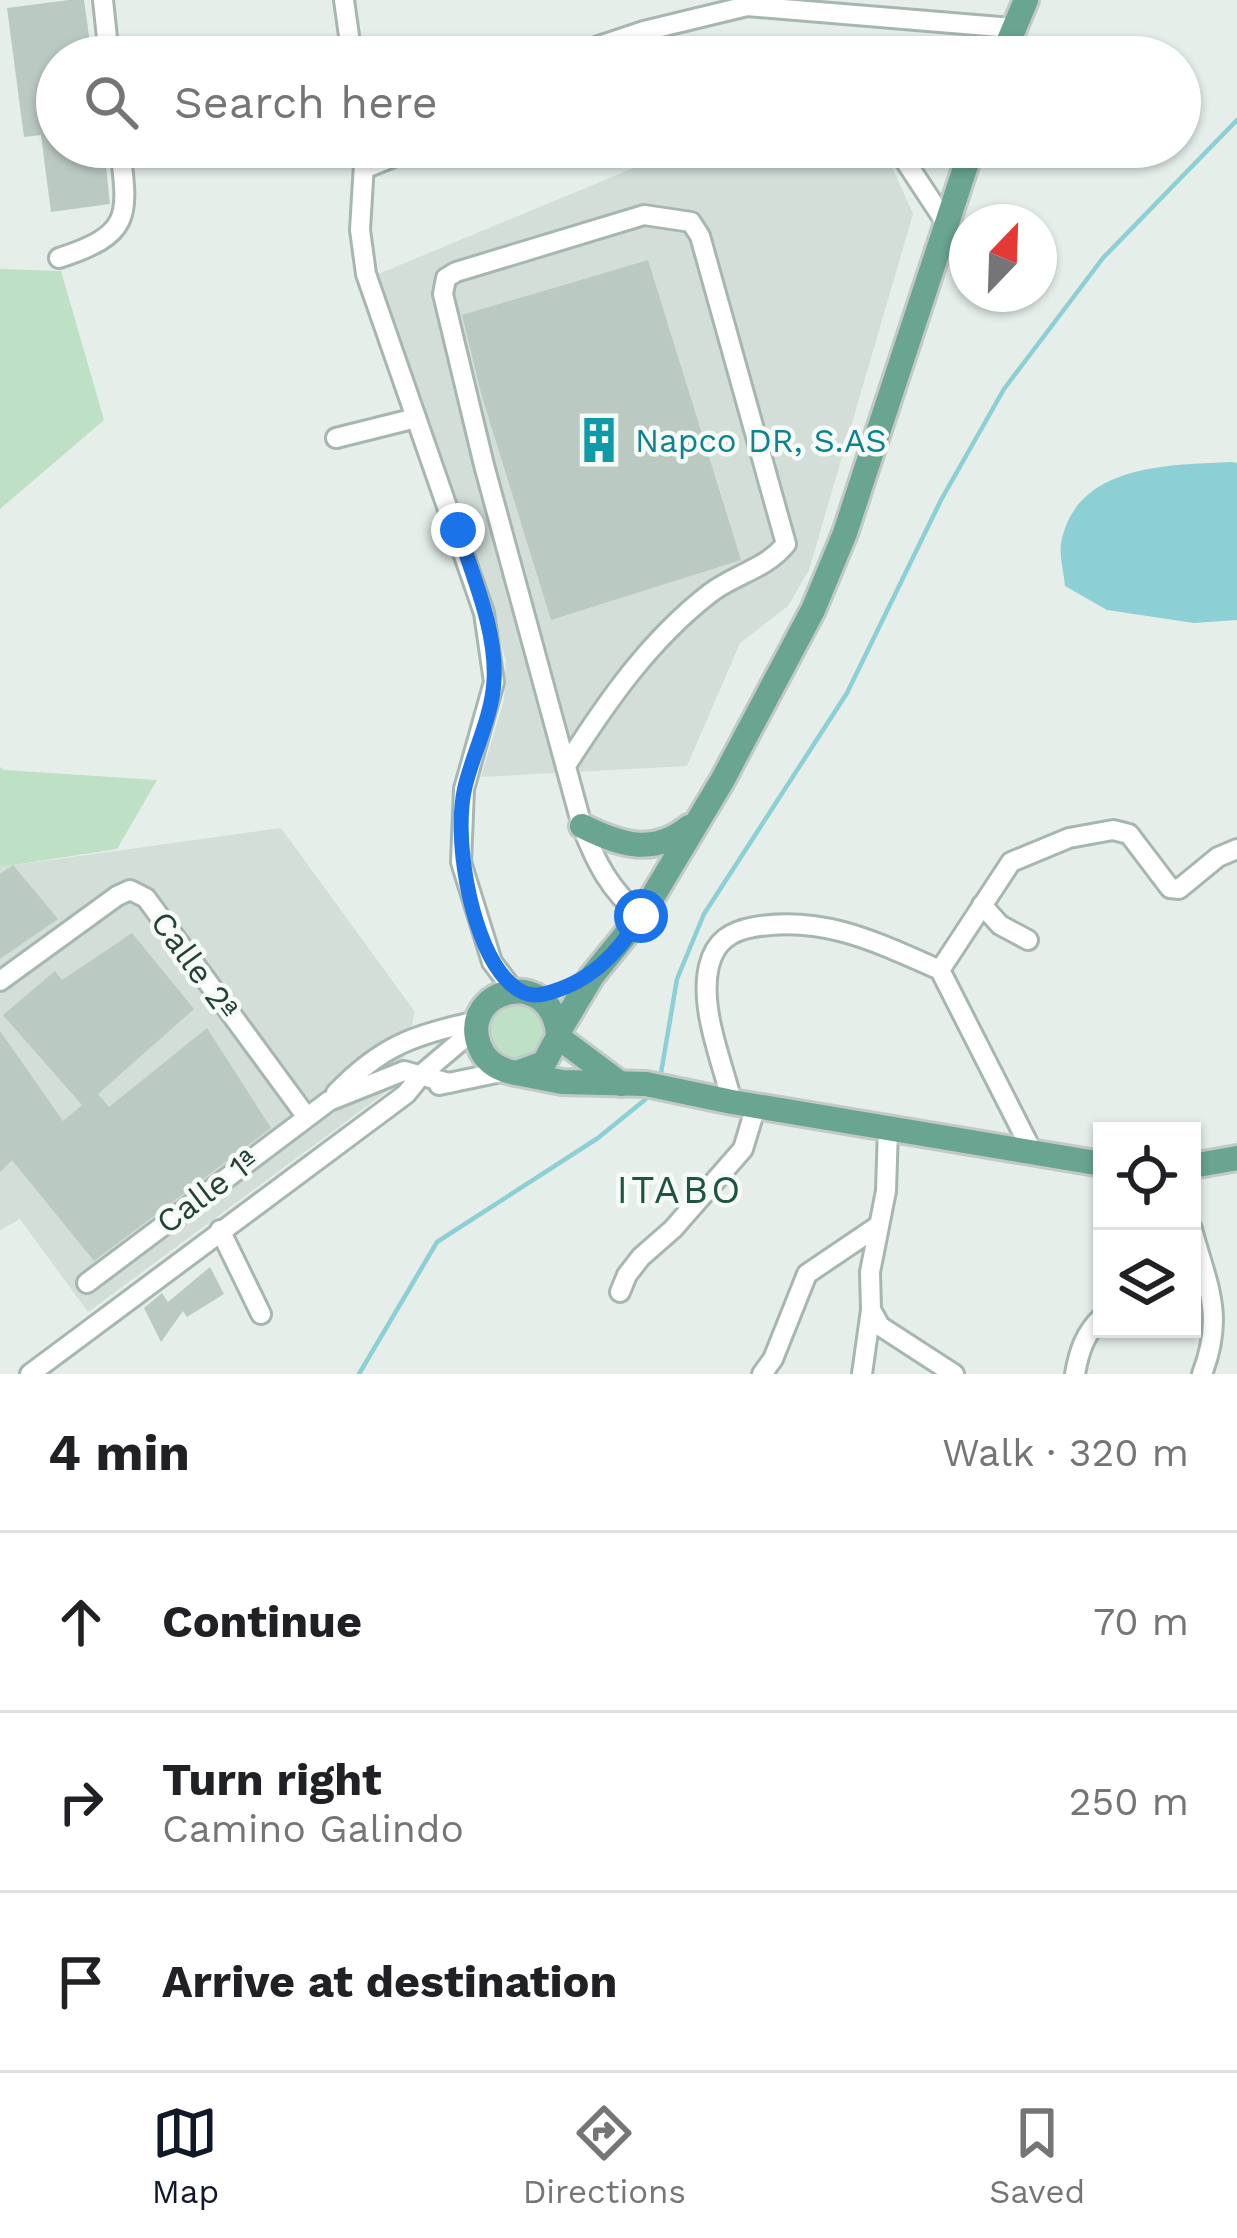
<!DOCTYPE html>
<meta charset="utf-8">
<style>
body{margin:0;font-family:"Work Sans",sans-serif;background:#f2f2f2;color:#202124}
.controls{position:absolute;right:36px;bottom:36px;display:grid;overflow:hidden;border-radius:0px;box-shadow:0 3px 9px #0004}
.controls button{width:108px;height:108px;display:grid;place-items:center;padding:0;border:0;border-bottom:3px solid #e0e0e0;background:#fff;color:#202124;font:60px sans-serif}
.compass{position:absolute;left:949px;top:204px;width:108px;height:108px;border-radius:50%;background:#fff;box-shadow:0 3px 9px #0004;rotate:23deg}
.stop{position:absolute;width:36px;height:36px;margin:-27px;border:9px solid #1a73e8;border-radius:50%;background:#fff}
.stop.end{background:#1a73e8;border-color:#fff;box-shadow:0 3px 12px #0008}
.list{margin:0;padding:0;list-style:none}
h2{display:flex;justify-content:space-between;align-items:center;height:156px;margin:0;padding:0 48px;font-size:51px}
h2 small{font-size:39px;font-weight:400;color:#757577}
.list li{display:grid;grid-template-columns:78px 1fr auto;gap:36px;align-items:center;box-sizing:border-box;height:180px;padding:0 48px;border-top:3px solid #e0e0e0}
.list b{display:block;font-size:45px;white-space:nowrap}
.list p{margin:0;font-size:39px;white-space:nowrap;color:#757577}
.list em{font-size:39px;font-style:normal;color:#757577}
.icon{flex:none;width:66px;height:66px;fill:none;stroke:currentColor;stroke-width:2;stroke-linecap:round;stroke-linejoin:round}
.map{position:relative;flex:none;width:1237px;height:1374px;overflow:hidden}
.search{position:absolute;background:#fff;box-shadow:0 3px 9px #0004;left:36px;right:36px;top:36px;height:132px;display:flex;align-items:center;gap:30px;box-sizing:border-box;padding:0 42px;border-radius:66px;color:#757577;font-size:45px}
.sheet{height:696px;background:#fff}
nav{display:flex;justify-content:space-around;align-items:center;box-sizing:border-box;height:168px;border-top:3px solid #e0e0e0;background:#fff;font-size:33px;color:#757577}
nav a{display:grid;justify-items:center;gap:6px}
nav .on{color:#111827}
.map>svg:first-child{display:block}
</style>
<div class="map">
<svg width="1237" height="1374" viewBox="0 0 1237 1374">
<rect width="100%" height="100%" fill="#e5eee9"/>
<!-- built -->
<g fill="#d3ded8">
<path d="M 684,147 L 866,147 L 893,169 L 913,214 L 809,570 L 788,606 L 740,643 L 687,766 L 481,777 L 504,700 L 506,660 L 376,275 Z"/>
<path d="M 281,828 L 415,1012 L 397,1084 L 88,1312 L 20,1219 L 0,1230 L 0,867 Z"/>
</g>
<!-- green -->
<g fill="#bee0c4">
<path d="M 0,269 L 61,271 L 104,420 L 0,509 Z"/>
<path d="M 0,767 L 4,770 L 157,780 L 117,849 L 0,867 Z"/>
<path d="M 516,995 L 551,1021 L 534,1064 L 497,1062 L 482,1021 Z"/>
</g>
<!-- water -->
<path fill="#8ccfd4" d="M 1231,462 L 1237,463 L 1237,620 L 1194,623 L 1107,610 L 1065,586 C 1064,572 1058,553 1062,539 C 1079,464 1169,465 1231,462 Z"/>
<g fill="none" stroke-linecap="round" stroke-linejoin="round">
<!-- stream -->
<g stroke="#8ccfd4" stroke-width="4.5">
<path d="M 660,1079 L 677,979 L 704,914 L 847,693 L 941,500 L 1004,389 L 1103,258 L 1237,120"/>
<path d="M 359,1374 L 437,1242 L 598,1138 L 652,1094"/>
</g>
</g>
<!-- building -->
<g fill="#bac9c2">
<path d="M 69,0 L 84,0 L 92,57 L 57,57 L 57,147 L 104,147 L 110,204 L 51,212 L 41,135 L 24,137 L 7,8 Z"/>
<path d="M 648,260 L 741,560 L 551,620 L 481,393 L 462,315 Z"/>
<path d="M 13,865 L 58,919 L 0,959 L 0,874 Z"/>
<path d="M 132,933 L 194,1009 L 98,1094 L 109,1107 L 207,1028 L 271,1128 L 94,1261 L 12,1160 L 0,1172 L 0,1031 L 63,1121 L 82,1105 L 3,1015 L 55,971 L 62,980 Z"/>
<path d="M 210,1267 L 224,1294 L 187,1317 L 183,1311 L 161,1342 L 144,1308 L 162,1293 L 168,1302 Z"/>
</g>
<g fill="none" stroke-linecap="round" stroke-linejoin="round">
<defs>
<g id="minor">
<path d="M 103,0 L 109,57"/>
<path d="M 344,0 L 352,57"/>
<path d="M 582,57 L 593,48 L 644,31 L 747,6 L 1012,28"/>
<path d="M 365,147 L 360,230 L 366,274 L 484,613 L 494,682 L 464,789 L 461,862 L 492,962 L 514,991"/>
<path d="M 896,147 L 946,223"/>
<path d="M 366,168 L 418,147"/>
<path d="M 59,258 C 133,234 128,216 120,147"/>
<path d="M 336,438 L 416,418"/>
<path d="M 567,764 C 608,700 649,641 709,594 C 734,574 765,570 786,544 L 700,236 L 691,222 L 644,215 L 456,272 L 446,278 L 443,294 L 484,465 L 582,826 C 596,863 610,890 641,916"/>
<path d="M 982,905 L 1000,925 L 1028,940"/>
<path d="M 940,970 L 1011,862 L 1069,838 L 1113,830 L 1129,834 L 1170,888 L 1179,889 L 1218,857 L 1237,849"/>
<path d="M 0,981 L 117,896 L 130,890 L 146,898 L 306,1116"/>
<path d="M 439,1085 L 506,1071"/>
<path d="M 336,1093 C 381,1046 415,1034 478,1021"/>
<path d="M 732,1102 C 722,1061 699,1008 709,966 C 715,941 731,931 754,927 C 824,915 878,943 940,970 L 1033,1153"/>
<path d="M 888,1128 L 886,1191 L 870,1272 L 871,1310 L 880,1326 L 954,1374"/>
<path d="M 1192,1229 C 1207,1285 1225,1315 1202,1374"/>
<path d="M 220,1230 L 261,1314"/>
<path d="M 87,1283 L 329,1101 L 404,1071 L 449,1083"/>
<path d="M 620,1292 L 627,1275 L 641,1257 L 673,1229 L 743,1149 L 756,1106"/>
<path d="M 30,1374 L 406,1094 L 423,1073 L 476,1028"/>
<path d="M 762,1374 L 773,1359 L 807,1274 L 878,1226"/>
<path d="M 862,1374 L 871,1310"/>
<path d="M 1075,1374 C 1079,1351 1085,1333 1102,1317"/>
</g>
<g id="major">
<path d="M 1002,57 L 1026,0"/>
<path d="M 582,826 C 620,845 653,856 689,827"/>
<path d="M 559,1031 L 592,976 L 641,916 L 722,781 L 813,610 L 845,533 L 972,147"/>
<path d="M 558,1037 L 544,1063 L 516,1073 C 499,1070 485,1062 479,1045 C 459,987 555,965 558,1037 L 621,1084"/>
<path d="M 516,1073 L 562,1082 L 646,1084 L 732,1102 L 1102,1164"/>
<path d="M 1192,1166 L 1237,1158"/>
</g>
</defs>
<!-- minor casing -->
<use href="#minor" stroke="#a7b7b0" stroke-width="24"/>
<!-- major casing -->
<use href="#major" stroke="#c1cac7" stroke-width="30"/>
<!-- minor -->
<use href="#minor" stroke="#fff" stroke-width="18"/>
<!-- major -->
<use href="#major" stroke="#69a590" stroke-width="24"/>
</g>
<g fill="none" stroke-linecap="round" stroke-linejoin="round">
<!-- route -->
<path stroke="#1a73e8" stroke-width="15" d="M 458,530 C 473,577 497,631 494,681 C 492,717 473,753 465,787 C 453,836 470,932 500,972 C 511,986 525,999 544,994 C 589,983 617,955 641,916"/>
</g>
<!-- icons -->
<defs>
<symbol id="building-bare" viewBox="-9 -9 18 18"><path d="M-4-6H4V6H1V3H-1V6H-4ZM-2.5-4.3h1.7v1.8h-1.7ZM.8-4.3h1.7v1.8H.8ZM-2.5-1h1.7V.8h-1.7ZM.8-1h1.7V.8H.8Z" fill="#0f9aa8" stroke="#f6fbf8" stroke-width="2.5" paint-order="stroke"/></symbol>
</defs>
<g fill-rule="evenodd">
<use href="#building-bare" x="566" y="407" width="66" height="66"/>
</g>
<g text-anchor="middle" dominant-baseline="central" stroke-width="9" stroke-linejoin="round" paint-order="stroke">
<!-- culture labels -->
<g font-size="33" fill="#0d838f" stroke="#f6fbf8" text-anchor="start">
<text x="635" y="440">Napco DR, S.AS</text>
</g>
<!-- street labels -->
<g font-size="33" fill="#234137" stroke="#f6fbf8">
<text transform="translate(195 965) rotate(54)">Calle 2ª</text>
<text transform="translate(207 1191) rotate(-37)">Calle 1ª</text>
</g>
<!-- quarter labels -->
<g font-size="39" letter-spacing="3" fill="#1e5443" stroke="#f6fbf8">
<text x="680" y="1189">ITABO</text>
</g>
</g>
</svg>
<div class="controls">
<button><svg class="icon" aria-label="locate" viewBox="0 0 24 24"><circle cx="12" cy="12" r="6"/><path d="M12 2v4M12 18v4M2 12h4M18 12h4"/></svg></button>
<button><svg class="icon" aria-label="layers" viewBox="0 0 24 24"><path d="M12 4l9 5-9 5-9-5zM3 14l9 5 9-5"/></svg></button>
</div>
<svg class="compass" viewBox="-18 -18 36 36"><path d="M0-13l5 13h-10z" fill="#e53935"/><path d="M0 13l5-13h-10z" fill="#757577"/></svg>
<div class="stop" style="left:641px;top:916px"></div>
<div class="stop end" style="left:458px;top:530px"></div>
<div class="search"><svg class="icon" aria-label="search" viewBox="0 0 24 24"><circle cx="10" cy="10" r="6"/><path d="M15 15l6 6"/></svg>Search here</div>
</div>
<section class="sheet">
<h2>4 min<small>Walk · 320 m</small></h2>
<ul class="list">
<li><svg class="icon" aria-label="ahead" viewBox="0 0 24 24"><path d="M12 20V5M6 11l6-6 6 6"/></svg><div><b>Continue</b></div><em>70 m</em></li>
<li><svg class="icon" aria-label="right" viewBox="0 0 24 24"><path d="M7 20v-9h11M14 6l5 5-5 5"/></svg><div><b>Turn right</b><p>Camino Galindo</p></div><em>250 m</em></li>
<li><svg class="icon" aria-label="arrive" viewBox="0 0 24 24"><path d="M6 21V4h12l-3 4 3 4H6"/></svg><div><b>Arrive at destination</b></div></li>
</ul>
</section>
<nav>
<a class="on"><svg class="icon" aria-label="map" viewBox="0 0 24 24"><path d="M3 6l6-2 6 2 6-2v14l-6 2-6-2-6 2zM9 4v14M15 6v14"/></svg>Map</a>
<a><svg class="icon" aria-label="directions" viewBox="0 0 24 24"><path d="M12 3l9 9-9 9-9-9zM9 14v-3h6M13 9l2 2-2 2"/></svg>Directions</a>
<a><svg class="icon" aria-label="saved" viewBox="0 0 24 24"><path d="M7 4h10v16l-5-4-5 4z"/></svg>Saved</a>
</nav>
